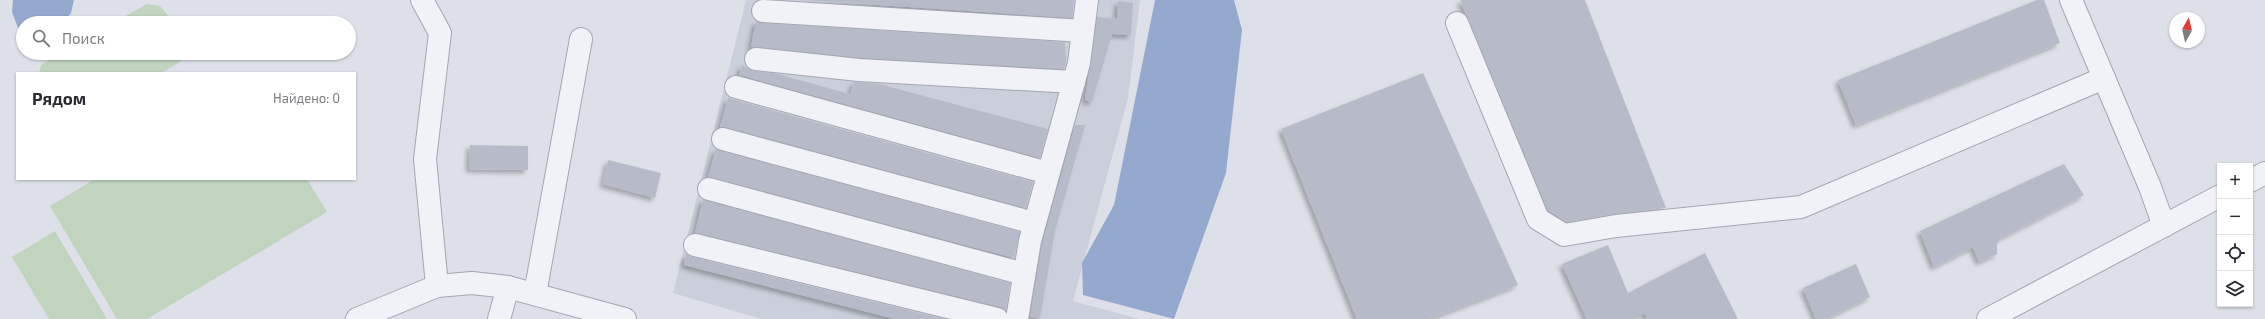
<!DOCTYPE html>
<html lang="ru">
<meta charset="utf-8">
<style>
body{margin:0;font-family:"Exo 2",sans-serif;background:#f2f2f3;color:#2b2b33}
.controls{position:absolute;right:12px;bottom:12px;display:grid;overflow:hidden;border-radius:0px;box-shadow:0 1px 3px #0004}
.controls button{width:36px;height:36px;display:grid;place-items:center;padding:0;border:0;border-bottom:1px solid #e1e1e2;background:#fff;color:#2b2b33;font:20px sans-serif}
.compass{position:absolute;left:2169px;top:12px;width:36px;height:36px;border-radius:50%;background:#fff;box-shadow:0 1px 3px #0004;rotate:8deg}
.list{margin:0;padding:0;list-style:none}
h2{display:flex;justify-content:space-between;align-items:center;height:52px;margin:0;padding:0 16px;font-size:17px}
h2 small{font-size:13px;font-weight:400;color:#7c7c81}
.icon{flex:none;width:22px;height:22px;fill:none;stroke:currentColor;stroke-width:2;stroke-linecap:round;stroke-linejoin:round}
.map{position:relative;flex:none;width:2265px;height:319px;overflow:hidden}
.search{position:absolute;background:#fff;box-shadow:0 1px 3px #0004;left:16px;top:16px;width:340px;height:44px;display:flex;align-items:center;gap:10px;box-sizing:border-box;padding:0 14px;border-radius:22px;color:#7c7c81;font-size:15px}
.panel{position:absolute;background:#fff;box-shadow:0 1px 3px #0004;left:16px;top:72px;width:340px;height:108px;border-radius:0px}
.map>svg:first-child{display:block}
</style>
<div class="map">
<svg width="2265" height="319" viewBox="0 0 2265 319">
<defs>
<filter id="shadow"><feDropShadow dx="-3.5" dy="3.5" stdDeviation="2" flood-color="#0004"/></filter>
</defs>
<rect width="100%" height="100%" fill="#dee0e9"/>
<!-- built -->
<path fill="#cbcfdb" d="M 746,0 L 1140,0 L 1128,98 L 1073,301 L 1139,319 L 761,319 L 673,293 Z"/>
<!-- green -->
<g fill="#c0d4be">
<path d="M 147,4 L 160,6 L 174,23 L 113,23 Z"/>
<path d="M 62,53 L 186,53 L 180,62 L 161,73 L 39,73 L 41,65 Z"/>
<path d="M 95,179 L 307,179 L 327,212 L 147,319 L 117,319 L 50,206 Z"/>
<path d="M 55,231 L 107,319 L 49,319 L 12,257 Z"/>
</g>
<!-- water -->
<g fill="#95a8cd">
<path d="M 13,0 L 74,0 L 71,13 L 63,23 L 23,23 L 23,36 L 21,36 L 12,12 Z"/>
<path d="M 1155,0 L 1234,0 L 1242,30 L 1226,173 L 1174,319 L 1083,295 L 1082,263 L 1114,205 Z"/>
</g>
<!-- building -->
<g fill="#b7bbc9" filter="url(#shadow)">
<path d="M 804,0 L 1074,0 L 1072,18 Z"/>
<path d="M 1460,0 L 1585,0 L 1666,208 L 1615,214 L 1567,222 L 1548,210 Z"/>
<path d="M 2037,0 L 2044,0 L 2060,43 L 1856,125 L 1838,80 Z"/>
<path d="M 1118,1 L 1133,3 L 1131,35 L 1112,34 L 1092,102 L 1085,100 L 1097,17 L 1117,19 Z"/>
<path d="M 756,21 L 762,23 L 1065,42 L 1066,62 L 1064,69 L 860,58 L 751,47 Z"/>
<path d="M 742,65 L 754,71 L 774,73 L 850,94 L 854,82 L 879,84 L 1048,129 L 1040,158 L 739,75 Z"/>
<path d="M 1423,73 L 1518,285 L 1429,319 L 1357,319 L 1281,129 Z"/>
<path d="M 728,98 L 1033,182 L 1026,208 L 720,127 Z"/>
<path d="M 1075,125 L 1085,125 L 1055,231 L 1040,318 L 1030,317 L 1042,244 Z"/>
<path d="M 470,145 L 528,146 L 528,170 L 469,169 Z"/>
<path d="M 716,149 L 1020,232 L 1014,258 L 708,177 Z"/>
<path d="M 608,160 L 661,173 L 655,198 L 603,184 Z"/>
<path d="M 2064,164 L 2084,195 L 1997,240 L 1997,254 L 1979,262 L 1973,247 L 1934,267 L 1920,231 Z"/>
<path d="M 703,199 L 1010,283 L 1006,310 L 1000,307 L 695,233 Z"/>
<path d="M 1608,245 L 1628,293 L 1705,253 L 1738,319 L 1647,319 L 1645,313 L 1633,319 L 1587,319 L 1562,264 Z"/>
<path d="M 686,254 L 692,257 L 944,319 L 895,319 L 684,265 Z"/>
<path d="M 1856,264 L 1870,297 L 1825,319 L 1816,319 L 1803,288 Z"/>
</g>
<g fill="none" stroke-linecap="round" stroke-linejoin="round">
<defs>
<g id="minor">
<path d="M 422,0 L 440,33 L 425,159 L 437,286"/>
<path d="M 2071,0 L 2150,187 L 2164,226"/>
<path d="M 763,11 L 1083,31"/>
<path d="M 1457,23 L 1538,219 L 1564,235 L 1616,226 L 1801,207 L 2104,78"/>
<path d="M 756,59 L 859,70 L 1074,82"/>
<path d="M 736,87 L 1048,173"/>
<path d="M 723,139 L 1034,223"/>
<path d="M 2250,181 L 2265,173"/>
<path d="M 709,189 L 1024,274"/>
<path d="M 695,245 L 997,319"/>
<path d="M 535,294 L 581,39"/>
<path d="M 357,319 L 437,286 L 472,283 L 508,287 L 625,319"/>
<path d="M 499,319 L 508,287"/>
<path d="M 1017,319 L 1030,241 L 1079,63 L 1087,0"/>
<path d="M 1988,319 L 2220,196"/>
</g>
</defs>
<!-- minor casing -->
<use href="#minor" stroke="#a3a6b3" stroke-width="24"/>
<!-- minor -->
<use href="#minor" stroke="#f1f2f7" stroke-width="22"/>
</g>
</svg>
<div class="controls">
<button>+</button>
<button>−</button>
<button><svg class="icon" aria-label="locate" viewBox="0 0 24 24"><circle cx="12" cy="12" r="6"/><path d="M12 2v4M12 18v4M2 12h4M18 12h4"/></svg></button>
<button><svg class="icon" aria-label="layers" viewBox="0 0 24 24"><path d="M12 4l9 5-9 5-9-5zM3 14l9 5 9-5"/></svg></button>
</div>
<svg class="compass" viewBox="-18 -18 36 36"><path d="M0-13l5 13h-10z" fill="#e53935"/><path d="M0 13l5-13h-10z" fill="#7c7c81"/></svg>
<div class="search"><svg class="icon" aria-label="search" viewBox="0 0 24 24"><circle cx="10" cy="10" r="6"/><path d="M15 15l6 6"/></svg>Поиск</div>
<section class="panel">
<h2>Рядом<small>Найдено: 0</small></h2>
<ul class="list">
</ul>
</section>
</div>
